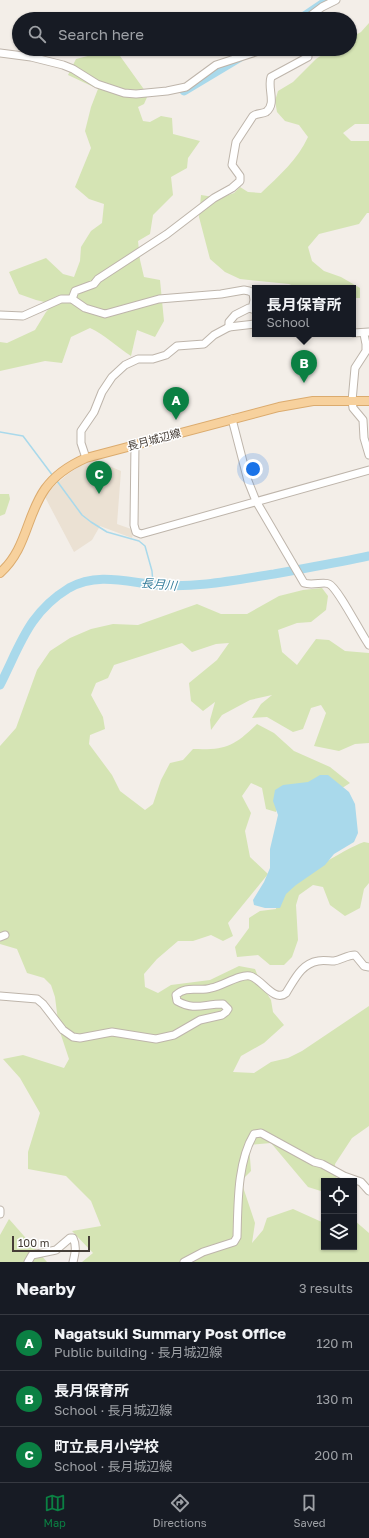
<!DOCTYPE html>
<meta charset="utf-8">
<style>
body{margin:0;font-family:"Golos Text","Noto Sans JP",sans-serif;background:#242831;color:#f1f3f6}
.controls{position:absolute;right:12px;bottom:12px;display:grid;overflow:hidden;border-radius:0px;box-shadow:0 1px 3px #0004}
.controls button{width:36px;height:36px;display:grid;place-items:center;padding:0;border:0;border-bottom:1px solid #363941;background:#171b24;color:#f1f3f6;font:20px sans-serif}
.scale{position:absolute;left:12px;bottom:10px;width:78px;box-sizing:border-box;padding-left:4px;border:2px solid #463e37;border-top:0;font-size:11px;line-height:14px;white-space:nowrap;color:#463e37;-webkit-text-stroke:3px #fff;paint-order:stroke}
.you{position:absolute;left:253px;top:469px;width:14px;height:14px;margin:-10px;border:3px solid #fff;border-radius:50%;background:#1a73e8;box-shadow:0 0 0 6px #1a73e833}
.badge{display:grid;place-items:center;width:26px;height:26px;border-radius:50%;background:#0b8043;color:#fff;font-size:13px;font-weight:700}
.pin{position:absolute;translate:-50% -33px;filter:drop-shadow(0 1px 2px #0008)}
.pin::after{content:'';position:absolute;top:21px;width:14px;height:12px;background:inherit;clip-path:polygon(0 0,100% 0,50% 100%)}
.popup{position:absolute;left:252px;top:285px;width:104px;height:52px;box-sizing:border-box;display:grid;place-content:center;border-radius:0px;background:#171b24;filter:drop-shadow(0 1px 3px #0005);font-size:13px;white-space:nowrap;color:#9ea1a6}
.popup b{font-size:15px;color:#f1f3f6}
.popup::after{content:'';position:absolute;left:50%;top:100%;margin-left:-8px;border:8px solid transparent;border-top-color:#171b24}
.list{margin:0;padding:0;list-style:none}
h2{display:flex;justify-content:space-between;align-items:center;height:52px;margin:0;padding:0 16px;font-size:17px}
h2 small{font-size:13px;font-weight:400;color:#9ea1a6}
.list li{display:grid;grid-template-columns:26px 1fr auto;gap:12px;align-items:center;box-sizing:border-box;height:56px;padding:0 16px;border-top:1px solid #363941}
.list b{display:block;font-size:15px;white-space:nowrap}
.list p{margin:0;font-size:13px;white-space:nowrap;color:#9ea1a6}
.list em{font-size:13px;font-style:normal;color:#9ea1a6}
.icon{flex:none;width:22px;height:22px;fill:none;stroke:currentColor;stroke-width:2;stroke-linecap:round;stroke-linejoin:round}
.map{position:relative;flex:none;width:369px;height:1262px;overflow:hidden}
.search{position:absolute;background:#171b24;box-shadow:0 1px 3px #0004;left:12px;right:12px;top:12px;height:44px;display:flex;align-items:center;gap:10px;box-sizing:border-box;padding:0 14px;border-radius:22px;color:#9ea1a6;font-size:15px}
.sheet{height:220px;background:#171b24}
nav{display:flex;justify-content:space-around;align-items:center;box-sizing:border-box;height:56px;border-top:1px solid #363941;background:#171b24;font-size:11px;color:#9ea1a6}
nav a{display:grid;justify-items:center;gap:2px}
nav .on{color:#0b8043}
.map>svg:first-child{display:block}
</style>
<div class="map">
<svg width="369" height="1262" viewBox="0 0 369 1262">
<rect width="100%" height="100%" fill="#f3eee8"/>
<!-- education -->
<path fill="#ebe1d3" d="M 95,460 L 121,471 L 117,524 L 134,530 L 132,538 L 100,526 L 92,540 L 74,552 L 45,497 L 55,485 L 68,474 L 81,465 Z"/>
<!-- green -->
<g fill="#d5e4b4">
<path d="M 369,23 L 369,124 L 355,124 L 343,133 L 351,141 L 369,141 L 369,213 L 367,213 L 359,224 L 319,234 L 308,247 L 312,261 L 324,271 L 341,277 L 360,288 L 360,298 L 353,298 L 353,288 L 337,288 L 331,285 C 320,290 300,290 289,284 L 240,279 L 225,272 L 210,259 L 199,217 L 201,195 L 220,198 L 234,193 L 240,187 L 248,192 L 261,193 C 279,176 298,159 308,137 L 299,125 L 285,121 L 277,112 L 275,101 L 278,91 L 293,82 L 316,59 L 331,49 L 350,49 L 350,38 L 361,32 Z"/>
<path d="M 115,49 L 148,95 L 144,104 L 138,107 L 143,121 L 150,122 L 161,116 L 172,118 L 173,134 L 200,141 L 188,158 L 187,168 L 171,177 L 173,195 L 153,215 L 150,234 L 138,241 L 140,260 L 144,277 L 160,280 L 164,321 L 155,337 L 137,330 L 131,356 C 117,347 105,335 90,328 L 71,337 L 62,363 L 45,361 L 0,371 L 0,342 L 7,343 L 35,330 L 46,312 L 53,304 L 36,300 L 19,294 L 9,272 L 46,258 L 63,274 L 74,277 L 80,261 L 81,247 L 91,231 L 102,223 L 104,204 L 89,199 L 75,187 L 91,148 L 85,131 L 91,107 L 98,89 L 68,75 L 76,59 Z"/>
<path d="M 0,494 L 9,494 L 10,499 L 5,514 L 0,516 Z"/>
<path d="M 322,588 L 328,596 L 326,610 L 311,622 L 297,623 L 278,630 L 282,652 L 297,665 L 316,639 L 329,640 L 345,651 L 369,653 L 369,743 L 355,744 L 339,751 L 314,746 L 326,713 L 321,705 L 311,708 L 303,729 L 293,732 L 267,717 L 252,718 L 261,704 L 272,695 L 250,700 L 222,715 L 211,730 L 210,720 L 215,702 L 203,711 L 191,701 L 189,683 L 217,660 L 229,643 L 216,644 L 192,652 L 182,643 L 114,665 L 108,678 L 96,683 L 91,695 L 103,717 L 105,729 L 90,735 L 89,744 L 112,775 L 120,791 L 145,810 L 153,804 L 161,780 L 170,763 L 183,760 L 193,749 C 226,750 233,747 257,724 L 274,733 L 294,751 L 330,767 L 350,783 L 336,792 L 282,795 L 276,812 L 266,809 L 262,788 L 251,783 L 242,796 L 251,813 L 245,831 L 250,857 L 268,874 L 228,923 L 233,936 L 223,941 L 211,935 L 193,941 L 178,941 L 157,959 L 144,974 L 145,987 L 158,993 L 171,985 L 210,980 L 239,966 L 255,969 L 261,984 L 271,1000 L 273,1012 L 284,1025 L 264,1043 L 241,1056 L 233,1072 L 254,1073 L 271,1062 L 288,1058 L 302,1051 L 369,1006 L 369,1126 L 352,1138 L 335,1164 L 337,1181 L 324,1181 L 324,1192 L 308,1187 L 271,1143 L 249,1145 L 251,1171 L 241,1181 L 255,1223 L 252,1243 L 263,1230 L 267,1218 L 293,1209 L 324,1223 L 324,1247 L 354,1247 L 354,1220 L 369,1233 L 369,1262 L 82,1262 L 93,1253 L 72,1231 L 101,1226 L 91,1201 L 66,1176 L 28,1169 L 28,1152 L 40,1113 L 20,1078 L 3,1059 L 23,1055 L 64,1068 L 69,1059 L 59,1029 L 55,997 L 51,985 L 44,978 L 27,973 L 17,949 L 0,944 L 0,746 L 16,728 L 37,670 L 50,651 L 70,638 L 91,629 L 113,624 L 138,625 L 197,604 L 221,614 L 247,614 L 279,596 L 303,590 Z"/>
<path d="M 364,842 L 369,843 L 369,883 L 364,889 L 360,908 L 345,916 L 330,905 L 323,887 L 313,885 L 299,895 L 296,905 L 298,940 L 292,957 L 284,965 L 270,965 L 258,955 L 237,957 L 235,947 L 249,928 L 249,918 L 260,911 L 276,909 C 277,905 277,900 279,897 C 293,881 344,849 364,842 Z"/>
<path d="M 9,1219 L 47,1262 L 0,1262 L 0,1235 Z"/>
</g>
<!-- water -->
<path fill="#a9d9eb" d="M 320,775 L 328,775 L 349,792 L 355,804 L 358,833 L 354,842 L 334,854 L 325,865 L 296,885 L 286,894 L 280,908 L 265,908 L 254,905 L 253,900 L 264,882 L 270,868 L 270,849 L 278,815 L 273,801 L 275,790 L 283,785 L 308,782 Z"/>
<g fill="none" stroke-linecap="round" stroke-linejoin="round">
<!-- stream -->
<g stroke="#a9d9eb" stroke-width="1.5">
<path d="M 0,432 L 23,436 L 53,476"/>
<path d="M 57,481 L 82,515 L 91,522 L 107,532 L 139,541 L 145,546 L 152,571 L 153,584"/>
</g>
<!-- river -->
<g stroke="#a9d9eb" stroke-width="9">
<path d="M 300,19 L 328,0"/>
<path d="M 184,91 L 254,49"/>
<path d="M 0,685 C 20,646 28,613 69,588 C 97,572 127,582 157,585 C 197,588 235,580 274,574 C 306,568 338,563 369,556"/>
</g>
<defs>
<g id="minor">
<path d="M 306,19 L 322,7 L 336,0"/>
<path d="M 0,53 L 31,57 L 63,65 L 73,69 L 97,84 L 124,93 L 136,94 L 167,91 L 186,87 L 216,65 L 265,49"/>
<path d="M 72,299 L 75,291 L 94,284 L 98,279 L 167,234 L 214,198 L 232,188 L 240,181 L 240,176 L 232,165 L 236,142 L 253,116 C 257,113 262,114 266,112 C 277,104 267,88 271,77 L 308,57 L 307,49"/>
<path d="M 0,315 L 23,316 L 61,299 L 72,299 L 85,308 L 105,314 L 159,299 L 221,294 L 244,290 L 249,291 L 253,293 L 254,300 L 252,309 L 249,308 L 235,315 L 229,322 L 229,327"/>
<path d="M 353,333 L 369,332"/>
<path d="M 364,334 L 366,344 L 366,351 L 355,368 L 352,401 L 353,408 L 363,420 L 364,438 L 369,455"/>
<path d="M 232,419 L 248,481 L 256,501 L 304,583 C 313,586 324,581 329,584 C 338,588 361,634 369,645"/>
<path d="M 135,444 L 134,525 L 136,532 L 141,534 L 369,470"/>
<path d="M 86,458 L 81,443 L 81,431 L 94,412 L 102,392 L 112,377 L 125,365 L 138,359 L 153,359 L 166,355 L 177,346 L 204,344 L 214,335 L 229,327 L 255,324"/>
<path d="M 0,937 L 5,935"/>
<path d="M 0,996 L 37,999 L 43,1004 L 63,1030 L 73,1037 L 80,1038 L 112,1032 L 156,1039 L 174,1035 L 200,1020 L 222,1015 L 226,1012 L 228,1009 L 223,1004 C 203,1004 195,1011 177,1001 L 176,995 C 186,985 199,992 211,988 C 223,986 239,974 250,976 C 262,979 274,1003 286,993 C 295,979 301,964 318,961 C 323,960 329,961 334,961 C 341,960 347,955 355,955 L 364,966 L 369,967"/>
<path d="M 0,1210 L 0,1214"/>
<path d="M 28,1262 L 32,1255 L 56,1250 L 70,1238 L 73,1238 C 77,1246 75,1254 73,1262"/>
<path d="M 184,1262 L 203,1252 L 234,1242 L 237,1237 C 238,1205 237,1162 254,1134 L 261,1133 L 314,1162 L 322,1164 L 344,1176 L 361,1182 L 369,1191"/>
</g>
<path id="major" d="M 0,573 C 27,549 26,516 45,489 C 55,475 70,465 86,458 L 279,407 L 313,401 L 369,401"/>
</defs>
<!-- minor casing -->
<use href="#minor" stroke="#beb5ab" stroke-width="9"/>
<!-- major casing -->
<use href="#major" stroke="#dbab6e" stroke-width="10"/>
<!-- minor -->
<use href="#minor" stroke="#fff" stroke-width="7"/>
<!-- major -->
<use href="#major" stroke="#f7d19d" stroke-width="8"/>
</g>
<g text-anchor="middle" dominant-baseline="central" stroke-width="3" stroke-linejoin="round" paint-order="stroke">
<!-- street labels -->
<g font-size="11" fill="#463e37" stroke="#fff">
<text transform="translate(154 439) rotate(-15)">長月城辺線</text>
</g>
<!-- water labels -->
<g font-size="12" font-style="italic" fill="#347d9b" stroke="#fff">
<text transform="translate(159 584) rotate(5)">長月川</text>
</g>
</g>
</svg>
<div class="controls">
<button><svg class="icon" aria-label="locate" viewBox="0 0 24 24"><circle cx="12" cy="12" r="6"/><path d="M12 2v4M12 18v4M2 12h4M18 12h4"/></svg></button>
<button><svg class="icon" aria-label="layers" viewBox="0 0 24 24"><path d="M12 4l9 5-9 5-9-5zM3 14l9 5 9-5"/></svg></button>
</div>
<div class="scale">100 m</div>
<div class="you"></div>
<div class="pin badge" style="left:176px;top:420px">A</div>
<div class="pin badge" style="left:304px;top:383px">B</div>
<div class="popup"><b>長月保育所</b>School</div>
<div class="pin badge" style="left:99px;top:494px">C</div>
<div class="search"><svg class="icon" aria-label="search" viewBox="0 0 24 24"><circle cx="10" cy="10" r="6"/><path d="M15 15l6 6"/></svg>Search here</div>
</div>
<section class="sheet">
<h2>Nearby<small>3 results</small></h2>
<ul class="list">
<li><span class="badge">A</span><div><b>Nagatsuki Summary Post Office</b><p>Public building · 長月城辺線</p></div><em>120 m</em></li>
<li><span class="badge">B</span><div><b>長月保育所</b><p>School · 長月城辺線</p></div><em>130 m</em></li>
<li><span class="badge">C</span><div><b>町立長月小学校</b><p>School · 長月城辺線</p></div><em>200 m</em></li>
</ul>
</section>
<nav>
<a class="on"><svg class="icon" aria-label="map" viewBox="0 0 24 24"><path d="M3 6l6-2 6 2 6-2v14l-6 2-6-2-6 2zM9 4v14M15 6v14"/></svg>Map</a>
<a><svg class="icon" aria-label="directions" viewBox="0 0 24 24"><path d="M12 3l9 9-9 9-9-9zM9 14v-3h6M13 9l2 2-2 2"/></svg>Directions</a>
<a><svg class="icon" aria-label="saved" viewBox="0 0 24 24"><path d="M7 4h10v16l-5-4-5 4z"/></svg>Saved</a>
</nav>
